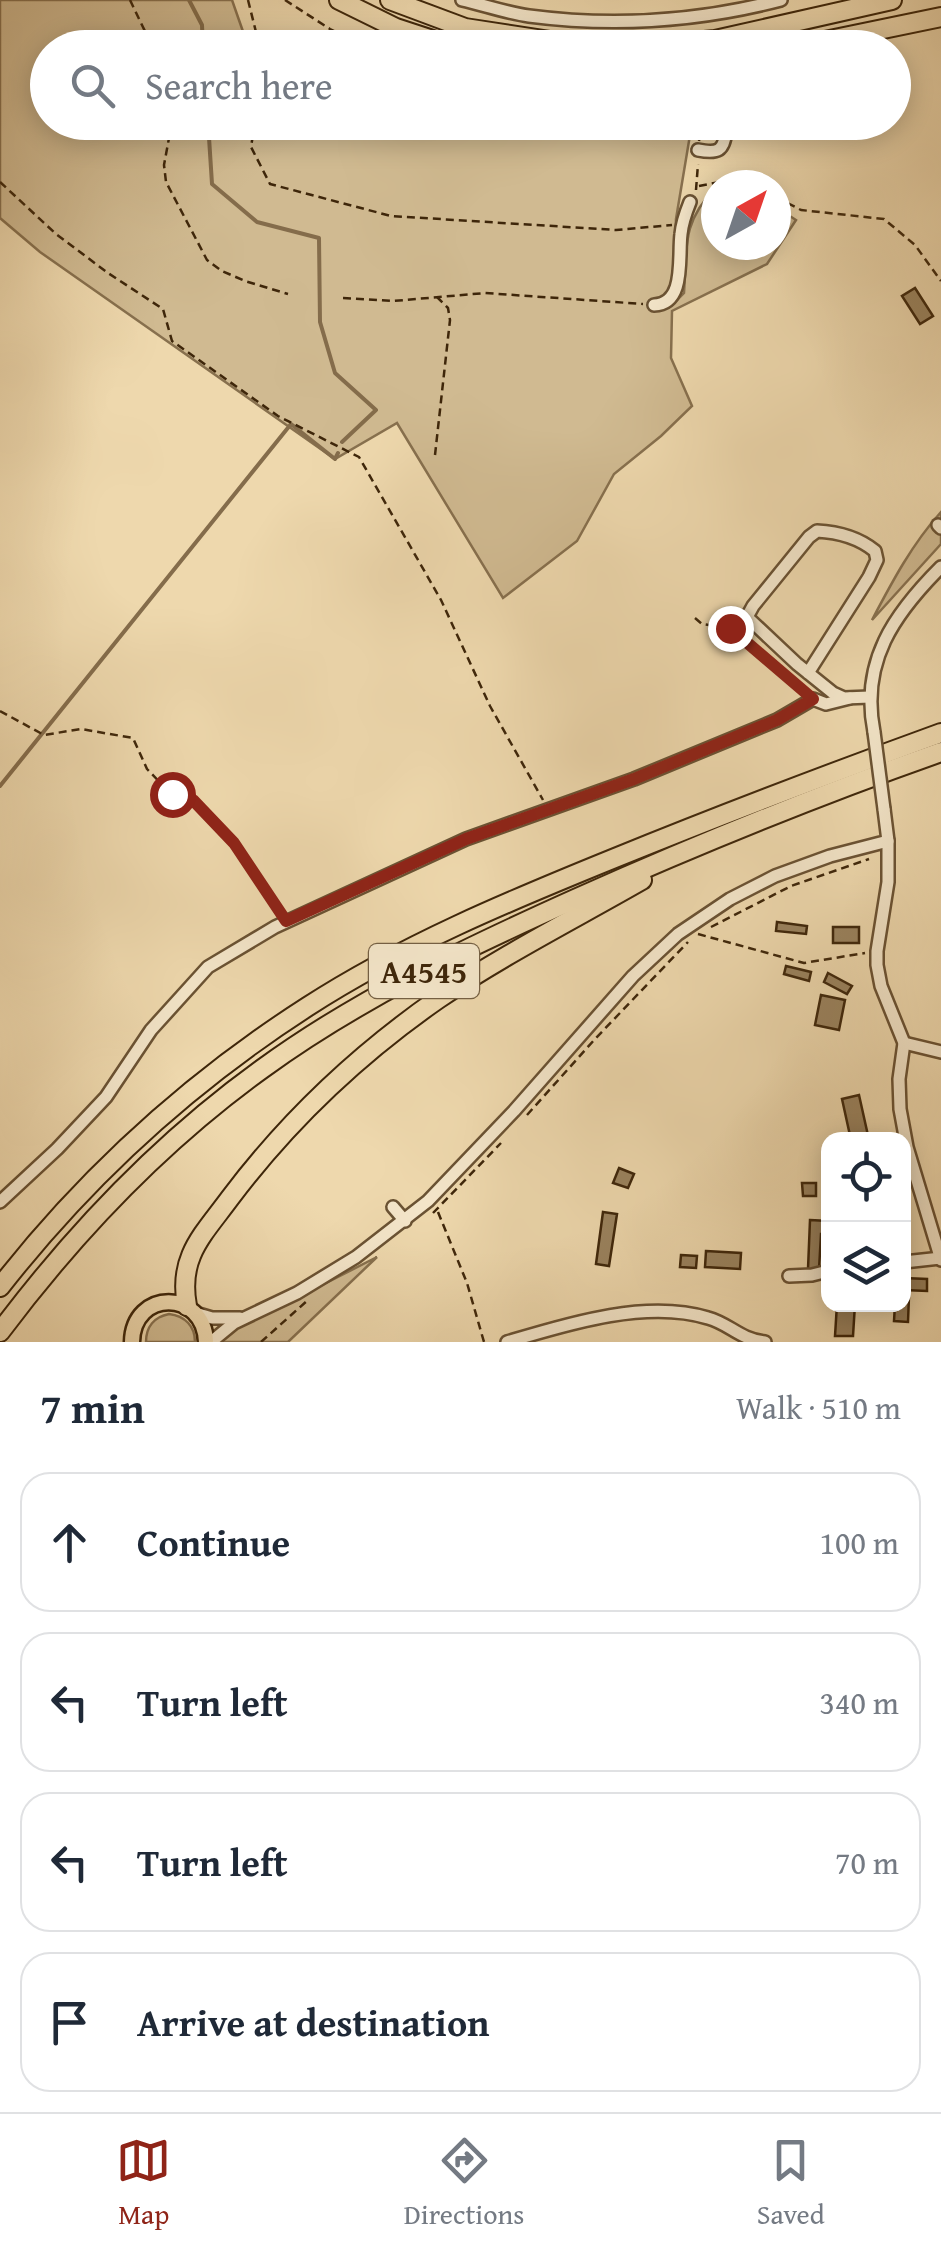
<!DOCTYPE html>
<meta charset="utf-8">
<style>
body{margin:0;font-family:"Gentium Book Plus",serif;background:#f2f2f3;color:#1f2937}
.controls{position:absolute;right:30px;bottom:30px;display:grid;overflow:hidden;border-radius:20px;box-shadow:0 5px 25px #0003}
.controls button{width:90px;height:90px;display:grid;place-items:center;padding:0;border:0;border-bottom:2px solid #e0e1e3;background:#fff;color:#1f2937;font:50px sans-serif}
.compass{position:absolute;left:701px;top:170px;width:90px;height:90px;border-radius:50%;background:#fff;box-shadow:0 5px 25px #0003;rotate:40deg}
.stop{position:absolute;width:30px;height:30px;margin:-22px;border:8px solid #8f2418;border-radius:50%;background:#fff}
.stop.end{background:#8f2418;border-color:#fff;box-shadow:0 2px 10px #0008}
.list{margin:0;padding:0;list-style:none}
h2{display:flex;justify-content:space-between;align-items:center;height:130px;margin:0;padding:0 40px;font-size:42px}
h2 small{font-size:32px;font-weight:400;color:#747a83}
.list li{display:grid;grid-template-columns:65px 1fr auto;gap:30px;align-items:center;box-sizing:border-box;height:140px;margin:0 20px 20px;padding:0 20px;border:2px solid #e0e1e3;border-radius:30px}
.list b{display:block;font-size:38px;white-space:nowrap}
.list em{font-size:32px;font-style:normal;color:#747a83}
.icon{flex:none;width:55px;height:55px;fill:none;stroke:currentColor;stroke-width:2;stroke-linecap:round;stroke-linejoin:round}
.map{position:relative;flex:none;width:941px;height:1342px;overflow:hidden}
.search{position:absolute;background:#fff;box-shadow:0 5px 25px #0003;left:30px;right:30px;top:30px;height:110px;display:flex;align-items:center;gap:25px;box-sizing:border-box;padding:0 35px;border-radius:55px;color:#747a83;font-size:38px}
.sheet{height:770px;background:#fff}
nav{display:flex;justify-content:space-around;align-items:center;box-sizing:border-box;height:140px;border-top:2px solid #e0e1e3;background:#fff;font-size:28px;color:#747a83}
nav a{display:grid;justify-items:center;gap:5px}
nav .on{color:#8f2418}
.map>svg:first-child{display:block}
</style>
<div class="map">
<svg width="941" height="1342" viewBox="0 0 941 1342">
<rect width="100%" height="100%" fill="#eed8ad"/>
<filter id="stains"><feTurbulence type="fractalNoise" baseFrequency=".002" numOctaves="4"/><feColorMatrix values="0 0 0 0 .2 0 0 0 0 .09 0 0 0 0 .02 0 0 0 .5 -.17"/></filter>
<radialGradient id="worn" r=".72"><stop offset=".6" stop-color="#630" stop-opacity="0"/><stop offset="1" stop-color="#630" stop-opacity=".3"/></radialGradient>
<!-- green -->
<g fill="#d0ba91" stroke="#87704e" stroke-width="2.5">
<path d="M 0,0 L 232,0 L 247,43 L 256,47 L 48,48 L 48,122 L 692,123 L 676,219 L 673,304 L 684,293 C 687,250 681,222 715,189 L 716,245 L 776,245 L 776,207 L 796,220 L 767,264 L 672,311 L 671,358 L 692,406 L 661,436 L 614,474 L 577,541 L 503,598 L 397,423 L 335,459 L 40,252 L 0,218 Z"/>
<path d="M 941,512 L 941,544 L 872,620 C 892,582 912,544 941,512 Z"/>
<path d="M 377,1257 L 288,1342 L 220,1342 L 226,1334 Z"/>
<path d="M 169,1314 C 185,1316 195,1326 195,1342 L 146,1342 C 146,1327 154,1317 169,1314 Z"/>
</g>
<g fill="none" stroke-linecap="round" stroke-linejoin="round">
<!-- stream -->
<g stroke="#846c4b" stroke-width="4">
<path d="M 189,0 L 202,25 L 203,48"/>
<path d="M 208,122 L 212,184 L 257,222 L 319,238 L 320,322 L 335,373 L 376,410 L 342,442"/>
<path d="M 0,786 L 291,424 L 335,459 L 338,453"/>
</g>
</g>
<!-- building -->
<g fill="#9a835f" stroke="#3e260a" stroke-width="2.5">
<path d="M 915,288 L 933,316 L 920,324 L 902,296 Z"/>
<path d="M 777,922 L 807,926 L 806,934 L 776,931 Z"/>
<rect x="833" y="927" width="26" height="16"/>
<path d="M 786,966 L 811,972 L 809,981 L 784,974 Z"/>
<path d="M 828,973 L 852,986 L 847,994 L 824,982 Z"/>
<path d="M 821,995 L 845,1000 L 839,1030 L 815,1025 Z"/>
<path d="M 859,1095 L 869,1140 L 851,1140 L 842,1099 Z"/>
<path d="M 619,1168 L 634,1174 L 628,1188 L 613,1183 Z"/>
<path d="M 802,1183 L 816,1183 L 816,1196 L 803,1196 Z"/>
<path d="M 603,1212 L 617,1214 L 609,1266 L 596,1264 Z"/>
<path d="M 810,1220 L 828,1221 L 828,1234 L 821,1234 L 819,1270 L 808,1269 Z"/>
<path d="M 706,1251 L 741,1253 L 740,1269 L 705,1267 Z"/>
<path d="M 681,1255 L 697,1256 L 696,1268 L 680,1267 Z"/>
<path d="M 904,1278 L 927,1279 L 927,1291 L 904,1290 Z"/>
<path d="M 904,1296 L 909,1296 L 908,1322 L 894,1321 L 895,1304 L 904,1304 Z"/>
<path d="M 837,1304 L 855,1304 L 853,1336 L 835,1336 Z"/>
</g>
<g fill="none" stroke-linecap="round" stroke-linejoin="round">
<defs>
<g id="minor">
<path d="M 462,0 C 484,5 507,13 529,16 C 613,27 700,21 781,0"/>
<path d="M 698,150 C 718,154 724,151 726,131"/>
<path d="M 654,305 C 686,304 678,257 681,234 C 682,223 686,212 690,202"/>
<path d="M 938,525 L 941,528"/>
<path d="M 808,673 L 869,577 L 877,560 L 875,551 C 859,538 838,532 817,531 L 809,537 L 753,606 L 747,617 L 797,664 L 833,693 L 844,698 L 870,697"/>
<path d="M 874,732 C 860,662 894,614 941,567"/>
<path d="M 888,841 L 888,882 L 877,951 L 877,965 L 881,986 L 904,1043 L 899,1079 L 900,1109 L 907,1147 L 941,1260"/>
<path d="M 904,1043 L 941,1052"/>
<path d="M 0,1202 L 57,1149 L 106,1097 L 151,1030 L 208,967 L 275,927 L 466,839 L 634,779 L 777,720 L 813,699 L 826,704 L 850,698"/>
<path d="M 393,1207 L 405,1221"/>
<path d="M 904,1262 L 941,1258"/>
<path d="M 789,1276 L 812,1275 L 828,1271"/>
<path d="M 195,1313 L 212,1318 L 240,1318"/>
<path d="M 211,1342 L 234,1323 L 297,1293 L 356,1257 L 428,1201 L 514,1111 L 633,976 L 678,934 L 730,899 L 775,876 L 830,856 L 888,841 L 884,809"/>
<path d="M 507,1342 C 567,1324 646,1299 708,1318 C 730,1324 739,1339 765,1342"/>
</g>
<path id="major" d="M 132,1342 C 133,1289 204,1289 206,1342"/>
<g id="highway">
<path d="M 339,0 L 396,28 L 457,48"/>
<path d="M 390,0 L 465,28 L 583,46 L 638,47 L 715,40 L 892,0"/>
<path d="M 791,48 L 941,17"/>
<path d="M 0,1287 C 86,1177 189,1083 307,1007 C 403,945 509,901 615,858 C 723,814 831,773 941,733"/>
<path d="M 187,1306 C 178,1257 202,1236 230,1198 C 288,1121 359,1054 438,999 C 503,955 574,919 642,880"/>
<path d="M 0,1332 C 75,1232 161,1142 262,1069 C 358,999 466,948 575,899 C 696,845 816,796 941,752"/>
</g>
</defs>
<!-- minor casing -->
<use href="#minor" stroke="#6a5233" stroke-width="16"/>
<!-- major casing -->
<use href="#major" stroke="#3e260a" stroke-width="19"/>
<!-- highway casing -->
<use href="#highway" stroke="#3e260a" stroke-width="22"/>
<!-- path -->
<g stroke="#3e260a" stroke-width="2.5" stroke-dasharray="8 5" stroke-linecap="butt">
<path d="M 130,0 L 153,48"/>
<path d="M 248,0 L 260,48"/>
<path d="M 285,0 L 330,29 L 369,48"/>
<path d="M 172,122 L 164,165 L 166,182 L 207,260 L 222,271 L 245,281 L 288,294"/>
<path d="M 255,122 L 251,147 L 270,184 L 391,216 L 616,230 L 672,225"/>
<path d="M 699,141 L 702,122"/>
<path d="M 0,182 L 56,234 L 108,273 L 163,309 L 172,341 L 278,416 L 359,457 L 441,600 L 490,706 L 543,800"/>
<path d="M 699,186 L 729,180 L 752,185"/>
<path d="M 696,190 L 698,164"/>
<path d="M 776,197 L 801,210 L 884,219 L 915,245 L 941,281"/>
<path d="M 343,298 L 393,301 L 485,293 L 643,304"/>
<path d="M 435,455 L 450,320 L 448,308 L 437,297"/>
<path d="M 695,618 L 702,624 L 729,628 L 804,691"/>
<path d="M 0,711 L 44,735 L 81,729 L 133,738 L 147,769 L 172,795 L 193,800 L 234,843 L 280,911"/>
<path d="M 711,927 L 791,886 L 869,859"/>
<path d="M 698,934 L 804,963 L 865,953"/>
<path d="M 527,1115 L 595,1039 L 688,942"/>
<path d="M 438,1212 L 467,1283 L 484,1342"/>
<path d="M 433,1213 L 501,1143"/>
<path d="M 261,1342 L 308,1300"/>
</g>
<!-- minor -->
<use href="#minor" stroke="#f4e6ca" stroke-width="11"/>
<!-- major -->
<use href="#major" stroke="#eed8ad" stroke-width="14"/>
<!-- highway -->
<use href="#highway" stroke="#eed8ad" stroke-width="18"/>
<defs>
<path id="minor-bridge" d="M 874,732 L 884,809"/>
</defs>
<!-- minor-bridge casing -->
<use href="#minor-bridge" stroke="#6a5233" stroke-width="16" stroke-linecap="butt"/>
<!-- minor-bridge -->
<use href="#minor-bridge" stroke="#f4e6ca" stroke-width="11"/>
</g>
<g fill="none" stroke-linecap="round" stroke-linejoin="round">
<!-- route -->
<path stroke="#8f2418" stroke-width="12" d="M 172,794 L 193,800 L 234,843 L 286,921 L 466,839 L 634,779 L 777,720 L 813,699 L 730,628"/>
</g>
<g text-anchor="middle" dominant-baseline="central" stroke-width="8" stroke-linejoin="round" paint-order="stroke">
<!-- shield labels -->
<rect fill="#f4e6ca" stroke="#756044" stroke-width="2.5" x="369" y="944" width="110" height="54" rx="8"/>
<g font-size="32" font-weight="bold" fill="#3e260a">
<text x="424" y="971">A4545</text>
</g>
</g>
<rect width="100%" height="100%" filter="url(#stains)"/>
<rect width="100%" height="100%" fill="url(#worn)"/>
</svg>
<div class="controls">
<button><svg class="icon" aria-label="locate" viewBox="0 0 24 24"><circle cx="12" cy="12" r="6"/><path d="M12 2v4M12 18v4M2 12h4M18 12h4"/></svg></button>
<button><svg class="icon" aria-label="layers" viewBox="0 0 24 24"><path d="M12 4l9 5-9 5-9-5zM3 14l9 5 9-5"/></svg></button>
</div>
<svg class="compass" viewBox="-18 -18 36 36"><path d="M0-13l5 13h-10z" fill="#e53935"/><path d="M0 13l5-13h-10z" fill="#747a83"/></svg>
<div class="stop" style="left:172px;top:794px"></div>
<div class="stop end" style="left:730px;top:628px"></div>
<div class="search"><svg class="icon" aria-label="search" viewBox="0 0 24 24"><circle cx="10" cy="10" r="6"/><path d="M15 15l6 6"/></svg>Search here</div>
</div>
<section class="sheet">
<h2>7 min<small>Walk · 510 m</small></h2>
<ul class="list">
<li><svg class="icon" aria-label="ahead" viewBox="0 0 24 24"><path d="M12 20V5M6 11l6-6 6 6"/></svg><div><b>Continue</b></div><em>100 m</em></li>
<li><svg class="icon" aria-label="left" viewBox="0 0 24 24"><path d="M17 20v-9H6M10 6l-5 5 5 5"/></svg><div><b>Turn left</b></div><em>340 m</em></li>
<li><svg class="icon" aria-label="left" viewBox="0 0 24 24"><path d="M17 20v-9H6M10 6l-5 5 5 5"/></svg><div><b>Turn left</b></div><em>70 m</em></li>
<li><svg class="icon" aria-label="arrive" viewBox="0 0 24 24"><path d="M6 21V4h12l-3 4 3 4H6"/></svg><div><b>Arrive at destination</b></div></li>
</ul>
</section>
<nav>
<a class="on"><svg class="icon" aria-label="map" viewBox="0 0 24 24"><path d="M3 6l6-2 6 2 6-2v14l-6 2-6-2-6 2zM9 4v14M15 6v14"/></svg>Map</a>
<a><svg class="icon" aria-label="directions" viewBox="0 0 24 24"><path d="M12 3l9 9-9 9-9-9zM9 14v-3h6M13 9l2 2-2 2"/></svg>Directions</a>
<a><svg class="icon" aria-label="saved" viewBox="0 0 24 24"><path d="M7 4h10v16l-5-4-5 4z"/></svg>Saved</a>
</nav>
